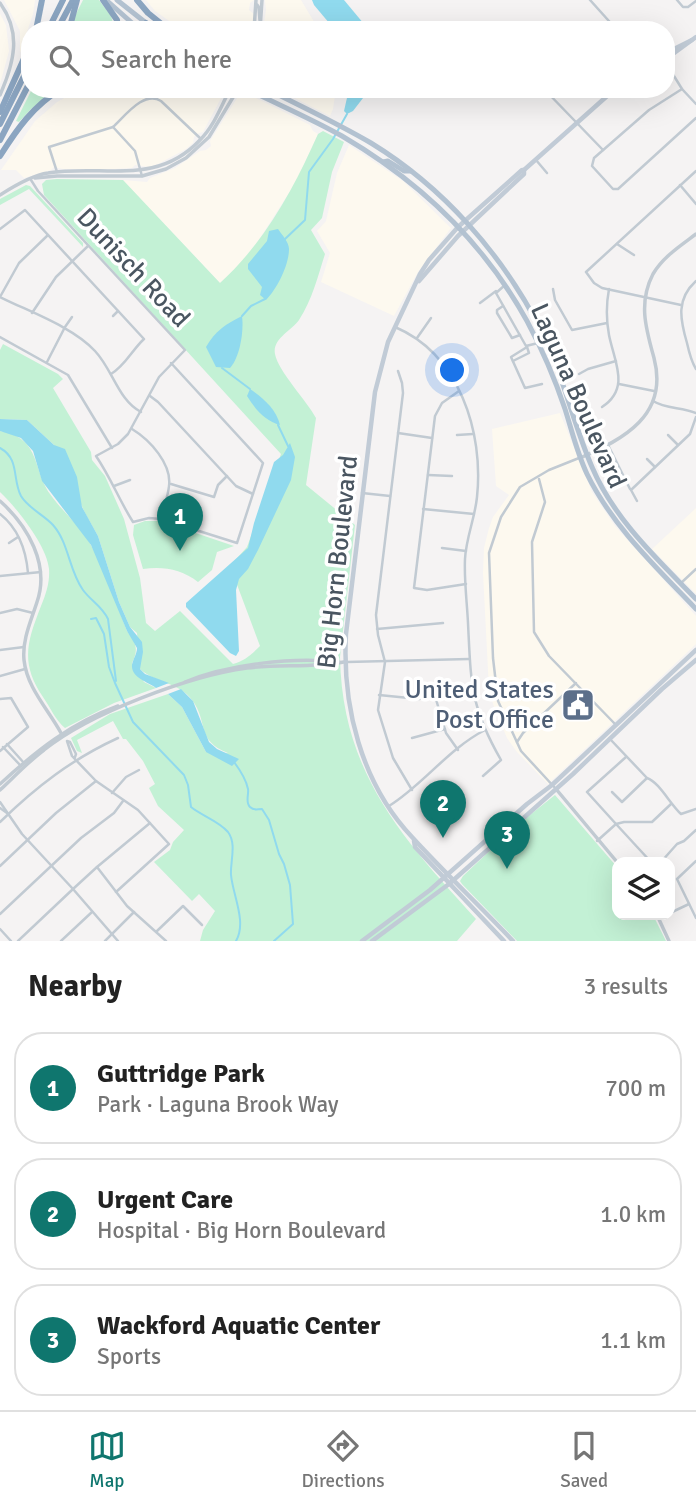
<!DOCTYPE html>
<meta charset="utf-8">
<style>
body{margin:0;font-family:Signika,sans-serif;background:#f2f2f2;color:#222}
.controls{position:absolute;right:21px;bottom:21px;display:grid;overflow:hidden;border-radius:14px;box-shadow:0 7px 28px #0002}
.controls button{width:63px;height:63px;display:grid;place-items:center;padding:0;border:0;border-bottom:2px solid #e0e0e0;background:#fff;color:#222;font:35px sans-serif}
.you{position:absolute;left:453px;top:371px;width:24px;height:24px;margin:-18px;border:5px solid #fff;border-radius:50%;background:#1a73e8;box-shadow:0 0 0 10px #1a73e833}
.badge{display:grid;place-items:center;width:46px;height:46px;border-radius:50%;background:#0f766e;color:#fff;font-size:23px;font-weight:700}
.pin{position:absolute;translate:-50% -58px;filter:drop-shadow(0 2px 4px #0008)}
.pin::after{content:'';position:absolute;top:37px;width:24px;height:21px;background:inherit;clip-path:polygon(0 0,100% 0,50% 100%)}
.list{margin:0;padding:0;list-style:none}
h2{display:flex;justify-content:space-between;align-items:center;height:91px;margin:0;padding:0 28px;font-size:30px}
h2 small{font-size:23px;font-weight:400;color:#767676}
.list li{display:grid;grid-template-columns:46px 1fr auto;gap:21px;align-items:center;box-sizing:border-box;height:112px;margin:0 14px 14px;padding:0 14px;border:2px solid #e0e0e0;border-radius:28px}
.list b{display:block;font-size:26px;white-space:nowrap}
.list p{margin:0;font-size:23px;white-space:nowrap;color:#767676}
.list em{font-size:23px;font-style:normal;color:#767676}
.icon{flex:none;width:38px;height:38px;fill:none;stroke:currentColor;stroke-width:2;stroke-linecap:round;stroke-linejoin:round}
.map{position:relative;flex:none;width:696px;height:941px;overflow:hidden}
.search{position:absolute;background:#fff;box-shadow:0 7px 28px #0002;left:21px;right:21px;top:21px;height:77px;display:flex;align-items:center;gap:18px;box-sizing:border-box;padding:0 24px;border-radius:28px;color:#767676;font-size:26px}
.sheet{height:469px;background:#fff}
nav{display:flex;justify-content:space-around;align-items:center;box-sizing:border-box;height:98px;border-top:2px solid #e0e0e0;background:#fff;font-size:19px;color:#767676}
nav a{display:grid;justify-items:center;gap:4px}
nav .on{color:#0f766e}
.map>svg:first-child{display:block}
</style>
<div class="map">
<svg width="696" height="941" viewBox="0 0 696 941">
<rect width="100%" height="100%" fill="#f5f3f3"/>
<!-- commercial -->
<g fill="#fdf9ef">
<path d="M 4,0 L 35,0 L 33,14 L 20,53 L 20,31 Z"/>
<path d="M 146,0 L 254,0 L 250,3 L 249,10 L 254,14 L 252,28 L 251,30 L 182,30 L 155,11 Z"/>
<path d="M 265,0 L 301,0 L 319,30 L 263,30 L 266,10 Z"/>
<path d="M 0,14 L 6,25 L 9,51 L 0,84 Z"/>
<path d="M 81,89 L 226,89 L 203,132 L 199,133 L 194,137 L 193,143 L 186,149 L 158,164 L 149,167 L 135,165 L 132,168 L 114,169 L 63,169 L 54,167 L 51,170 L 24,178 L 16,170 L 1,170 L 35,121 L 57,102 Z"/>
<path d="M 277,89 L 336,89 L 333,109 L 330,116 Z"/>
<path d="M 241,92 L 246,93 L 310,125 L 313,131 L 318,134 L 296,182 L 258,241 L 240,265 L 220,283 L 123,180 L 147,182 L 150,178 L 175,168 L 200,151 L 206,150 L 211,146 L 210,141 Z"/>
<path d="M 349,145 L 403,181 L 451,228 L 418,272 L 394,316 L 321,282 L 330,253 L 317,231 L 326,221 L 337,173 Z"/>
<path d="M 560,413 L 592,492 L 615,526 L 696,616 L 696,644 L 548,784 L 517,752 L 507,738 L 494,707 L 489,690 L 483,573 L 484,548 L 489,528 L 493,517 L 509,495 L 496,486 L 492,429 Z"/>
<path d="M 696,508 L 696,594 L 652,549 Z"/>
</g>
<!-- green -->
<g fill="#c3f1d5">
<path d="M 83,0 L 99,0 L 111,16 L 115,30 L 72,30 L 73,20 Z"/>
<path d="M 32,89 L 56,89 L 31,109 L 19,122 L 16,121 Z"/>
<path d="M 323,131 L 344,142 L 332,172 L 322,218 L 311,230 L 325,254 C 318,276 312,300 299,320 C 292,330 272,339 275,354 C 278,371 307,401 316,418 L 306,485 L 355,525 L 340,657 C 342,773 403,839 476,919 L 457,941 L 200,941 L 203,930 L 215,911 L 199,894 L 192,901 L 154,862 L 170,850 L 173,842 L 184,830 L 158,806 L 149,788 L 155,784 L 143,761 L 126,739 L 123,739 L 113,721 L 77,740 L 82,753 L 77,751 L 71,738 L 110,714 L 168,694 L 182,707 L 206,752 L 228,753 C 195,740 209,722 192,700 C 179,682 155,683 140,669 L 137,633 L 130,627 L 119,602 L 98,536 L 85,513 L 54,445 L 27,420 L 0,419 L 0,350 L 3,344 L 58,374 L 63,379 L 53,388 L 91,452 L 92,460 L 105,476 L 124,519 L 140,578 L 146,623 L 155,631 L 180,611 L 233,664 C 244,661 251,655 260,646 L 230,566 L 247,547 L 281,454 L 44,195 L 42,184 L 46,180 L 57,179 L 123,180 L 220,283 C 265,242 294,188 318,134 Z"/>
<path d="M 26,185 L 30,186 L 83,243 L 83,247 L 29,189 L 0,205 L 0,199 Z"/>
<path d="M 0,431 C 41,438 32,468 50,494 C 62,511 78,524 88,540 C 105,568 115,601 127,631 C 136,643 139,649 132,663 L 144,682 L 156,688 L 114,703 L 65,728 C 56,721 50,707 43,697 C 20,663 27,642 41,606 C 46,594 50,582 49,569 C 47,546 17,508 0,492 Z"/>
<path d="M 145,521 L 160,521 L 234,546 L 217,552 L 212,570 L 198,582 C 182,569 162,566 143,569 L 133,535 L 134,525 Z"/>
<path d="M 555,795 L 617,867 L 617,915 L 653,915 L 666,941 L 517,941 L 462,884 L 460,881 L 463,876 L 516,826 Z"/>
</g>
<!-- water -->
<g fill="#90daee">
<path d="M 312,0 L 344,0 L 369,30 L 335,30 L 314,5 Z"/>
<path d="M 349,89 L 370,89 L 353,111 L 347,114 L 344,111 Z"/>
<path d="M 278,229 C 282,235 289,242 289,249 C 289,265 277,289 266,300 L 260,295 L 262,287 L 248,269 L 248,264 L 267,241 L 269,231 Z"/>
<path d="M 242,316 C 244,331 240,357 230,368 L 216,367 L 206,347 C 215,331 226,324 242,316 Z"/>
<path d="M 250,389 C 263,398 276,409 280,425 C 265,421 255,409 247,396 Z"/>
<path d="M 0,419 L 27,420 L 54,445 L 65,449 L 77,477 L 82,507 L 98,536 L 119,602 L 130,627 L 142,642 L 143,652 L 140,669 L 145,674 L 169,683 L 156,688 C 148,682 131,678 132,665 C 133,659 137,654 137,648 L 127,631 L 91,545 L 42,481 L 33,451 L 21,438 L 0,431 Z"/>
<path d="M 290,443 L 295,457 L 291,480 L 258,550 L 248,569 L 239,579 L 236,590 L 239,651 L 236,656 L 230,653 L 186,607 L 186,603 L 248,548 L 254,523 L 274,462 L 283,455 Z"/>
<path d="M 181,689 L 193,701 L 209,742 L 217,749 L 239,759 L 232,766 L 206,752 L 182,707 L 168,694 Z"/>
</g>
<g fill="none" stroke-linecap="round" stroke-linejoin="round">
<!-- stream -->
<g stroke="#90daee" stroke-width="2">
<path d="M 285,239 L 305,220 L 309,172 L 333,139 L 347,114"/>
<path d="M 242,316 L 251,306 L 265,299"/>
<path d="M 222,368 L 250,389"/>
<path d="M 278,425 L 288,446"/>
<path d="M 0,448 C 20,459 12,479 21,496 C 28,508 44,515 53,525 C 69,543 69,571 83,590 C 91,601 102,606 108,619 L 116,681"/>
<path d="M 91,619 L 96,618 L 104,634 L 109,667 L 115,683 L 133,722 L 184,775 L 188,785 L 191,807 C 202,816 219,821 228,832 C 237,844 230,862 231,875 C 233,896 247,922 236,941"/>
<path d="M 234,762 C 240,770 246,779 248,789 C 249,795 245,802 250,807 C 254,811 257,809 262,809 L 269,820 L 279,854 L 284,864 L 290,885 L 293,924 L 274,941"/>
</g>
<!-- minor -->
<g stroke="#c1cad2" stroke-width="2.5">
<path d="M 590,0 L 617,30"/>
<path d="M 677,0 L 683,7 L 688,7 L 696,1"/>
<path d="M 666,63 L 682,89 L 696,104"/>
<path d="M 544,89 L 603,150"/>
<path d="M 682,89 L 649,110 L 594,158 L 592,166 L 613,189 L 618,189 L 696,118"/>
<path d="M 536,160 L 547,173"/>
<path d="M 57,172 L 49,147 L 113,127"/>
<path d="M 142,176 L 135,151 L 113,127 C 125,116 144,90 161,101 L 201,139"/>
<path d="M 31,180 L 38,191 L 185,350 L 159,377 L 128,434 L 118,444 L 96,456 C 111,478 119,500 133,522 L 149,518 L 161,519 L 237,543 L 263,463 L 171,363"/>
<path d="M 680,185 L 696,204"/>
<path d="M 0,229 L 25,210 L 144,339 C 132,350 125,366 111,374"/>
<path d="M 48,235 L 19,263 L 0,297 C 30,312 73,327 95,351 C 113,370 118,400 141,412"/>
<path d="M 617,244 L 634,255"/>
<path d="M 696,281 C 676,299 680,319 687,343 C 689,352 691,361 696,369"/>
<path d="M 505,285 L 496,293 L 526,346 L 538,343"/>
<path d="M 553,289 L 555,300 L 572,330 L 607,323"/>
<path d="M 480,303 L 496,291"/>
<path d="M 681,305 L 602,288 L 594,283 L 586,272 L 696,171"/>
<path d="M 503,306 L 497,310 L 497,313 L 512,338 L 520,335"/>
<path d="M 32,313 L 56,277 L 88,246"/>
<path d="M 113,316 L 118,311"/>
<path d="M 395,327 C 459,354 484,432 477,497 C 475,518 466,538 465,559 C 464,580 467,602 468,623 C 471,683 470,706 501,760 L 483,776"/>
<path d="M 0,337 L 68,375 L 112,448"/>
<path d="M 417,338 L 431,318"/>
<path d="M 527,347 L 511,357 L 525,388 L 542,384"/>
<path d="M 513,361 L 529,353 L 527,347"/>
<path d="M 47,362 L 65,327 L 72,317"/>
<path d="M 398,371 L 402,383 L 403,393 L 376,615 L 378,635 L 385,662 L 378,710 L 393,758 L 412,790"/>
<path d="M 579,374 L 588,369 L 616,361"/>
<path d="M 619,384 L 654,391"/>
<path d="M 459,391 L 442,403 L 435,416 L 414,588 L 427,590 L 466,584"/>
<path d="M 150,396 L 158,402 L 236,486 L 253,494"/>
<path d="M 653,401 C 666,409 681,407 696,413"/>
<path d="M 602,407 C 631,388 614,361 609,335 C 606,319 606,305 609,289"/>
<path d="M 132,429 C 150,440 172,464 169,486 C 168,497 163,508 161,519"/>
<path d="M 398,433 L 432,438"/>
<path d="M 457,435 L 473,434"/>
<path d="M 668,435 L 678,445"/>
<path d="M 608,445 L 630,489"/>
<path d="M 647,459 L 655,467"/>
<path d="M 428,475 L 452,476"/>
<path d="M 539,479 L 545,502 L 532,542 L 534,632 L 549,656 L 616,725"/>
<path d="M 171,484 L 214,497 L 218,485 L 227,476"/>
<path d="M 114,486 L 130,480"/>
<path d="M 362,493 L 390,496"/>
<path d="M 637,501 L 631,490 L 690,434 L 696,417"/>
<path d="M 423,509 L 474,514"/>
<path d="M 0,514 C 19,529 26,550 28,573"/>
<path d="M 9,543 L 18,537"/>
<path d="M 442,548 L 466,551"/>
<path d="M 0,576 L 41,572"/>
<path d="M 681,583 L 696,569"/>
<path d="M 0,613 L 17,609 L 33,613"/>
<path d="M 377,629 L 443,623"/>
<path d="M 0,650 L 24,647"/>
<path d="M 347,662 L 469,659"/>
<path d="M 0,676 L 25,669"/>
<path d="M 379,695 L 419,699 L 435,696 L 446,733 L 458,750"/>
<path d="M 0,699 L 11,698 L 28,727 L 0,751"/>
<path d="M 412,738 L 445,729"/>
<path d="M 610,739 L 647,778 C 659,782 670,804 681,814 L 696,809"/>
<path d="M 517,742 L 523,733 L 576,683"/>
<path d="M 7,744 L 24,763"/>
<path d="M 3,747 L 20,765"/>
<path d="M 75,757 L 76,754 L 70,742 L 67,741 L 72,756 L 96,781 L 138,810 L 169,844 L 116,892"/>
<path d="M 626,757 L 587,792 L 616,824 L 624,822 L 652,822 L 671,804"/>
<path d="M 556,789 L 521,751 L 498,701 L 493,658 L 489,553 L 501,517 L 520,487 L 549,470 L 579,458"/>
<path d="M 612,792 L 622,802 L 647,778"/>
<path d="M 112,793 L 126,777 L 139,770"/>
<path d="M 0,802 L 22,834 L 73,889 L 97,867 L 127,906 L 166,941"/>
<path d="M 389,806 C 423,785 448,749 485,730"/>
<path d="M 0,808 L 7,813"/>
<path d="M 0,822 C 36,787 72,759 118,738"/>
<path d="M 597,841 L 616,824 L 651,862"/>
<path d="M 696,861 L 677,879 L 696,918"/>
<path d="M 661,862 L 677,844 L 684,841 L 696,830"/>
<path d="M 0,866 L 56,813 L 96,781"/>
<path d="M 97,867 L 150,823"/>
<path d="M 670,913 L 689,904"/>
<path d="M 0,914 L 81,838 L 114,813 L 123,801"/>
<path d="M 0,929 L 11,941"/>
<path d="M 157,931 L 183,906 L 202,925"/>
<path d="M 18,941 L 73,889 L 118,941"/>
<path d="M 61,941 L 92,912"/>
<path d="M 105,941 L 134,912"/>
</g>
<!-- tertiary -->
<g stroke="#c1cad2" stroke-width="3.5">
<path d="M 0,3 C 22,33 14,63 0,95"/>
<path d="M 257,5 L 259,8 L 260,20"/>
<path d="M 254,30 L 256,0"/>
<path d="M 260,30 L 262,0"/>
<path d="M 35,178 L 57,176 L 142,176 L 166,169 L 186,158 L 209,137 L 238,89"/>
<path d="M 0,195 C 14,186 33,175 48,173 C 103,164 156,187 200,140 C 214,126 221,107 230,89"/>
<path d="M 580,458 C 624,439 669,415 654,358 C 646,329 638,303 653,274 C 663,257 680,246 696,234"/>
<path d="M 0,501 C 28,526 50,565 37,602 C 31,621 22,640 24,660 C 27,688 48,709 61,733"/>
<path d="M 185,682 C 228,664 292,657 339,662"/>
<path d="M 0,784 C 36,751 71,723 118,706"/>
<path d="M 556,789 L 617,862"/>
<path d="M 0,790 C 14,777 28,762 44,750 C 90,713 189,676 247,668 C 280,664 312,668 344,662"/>
<path d="M 657,915 L 669,941"/>
</g>
<!-- secondary -->
<g stroke="#c1cbd6" stroke-width="4.5">
<path d="M 666,53 L 692,40"/>
<path d="M 666,59 L 696,37"/>
<path d="M 419,281 L 458,236 L 524,174 L 524,170 L 615,89"/>
<path d="M 414,841 L 415,847 L 504,941"/>
<path d="M 362,941 L 430,890 L 527,804 L 552,785 L 696,650"/>
<path d="M 372,941 L 449,884 L 573,774 L 662,689 L 696,660"/>
<path d="M 513,941 C 480,906 444,872 412,837 C 361,783 342,706 346,634 L 375,392 L 388,342 L 420,274 L 429,260 L 458,227 L 522,170 L 524,170"/>
</g>
<!-- primary -->
<g stroke="#b3c2d1" stroke-width="5">
<path d="M 106,0 L 140,30"/>
<path d="M 117,0 L 155,30"/>
<path d="M 247,89 C 279,105 312,119 342,136 C 419,181 484,243 527,321 C 542,349 555,379 565,409 C 572,431 577,453 587,474 C 613,527 656,567 696,609"/>
<path d="M 267,89 C 302,107 337,123 371,143 C 443,187 501,253 540,328 C 563,373 572,421 592,467 C 614,519 657,559 696,599"/>
<path d="M 383,162 L 388,161 L 404,171 L 411,171"/>
</g>
<!-- motorway -->
<g stroke="#8ba5c1" stroke-width="6">
<path d="M 103,0 L 117,20 L 118,30"/>
<path d="M 137,0 L 148,13 L 169,30"/>
<path d="M 36,30 L 42,0"/>
<path d="M 48,30 L 63,0"/>
<path d="M 57,30 L 73,0"/>
<path d="M 69,30 L 77,0"/>
<path d="M 142,30 L 146,23"/>
<path d="M 0,112 L 30,45"/>
<path d="M 0,124 L 30,64"/>
<path d="M 0,140 L 30,82"/>
<path d="M 0,156 C 17,129 33,106 61,89"/>
</g>
</g>
<!-- icons -->
<defs>
<symbol id="civic-square" viewBox="-11 -11 22 22"><rect x="-9" y="-9" width="18" height="18" rx="4" fill="#5c6f8a" stroke="#fff"/><path d="M-.6-6.5H3V-4.5H.6V-3L4-1V1h2V6H-6V1h2V-1L-.6-3ZM-1.2 2.5V6h2.4V2.5Z" fill="#fff"/></symbol>
</defs>
<g fill-rule="evenodd">
<use href="#civic-square" x="559" y="686" width="38" height="38"/>
</g>
<g text-anchor="middle" dominant-baseline="central" stroke-width="7" stroke-linejoin="round" paint-order="stroke">
<!-- street labels -->
<g font-size="26" fill="#4a5661" stroke="#fff">
<text transform="translate(133 268) rotate(47)">Dunisch Road</text>
<text transform="translate(578 396) rotate(66)">Laguna Boulevard</text>
<text transform="translate(338 562) rotate(-84)">Big Horn Boulevard</text>
</g>
<!-- service labels -->
<g font-size="26" fill="#4e5e75" stroke="#fff" text-anchor="end">
<text x="554" y="690">United States<tspan x="554" dy="30">Post Office</tspan></text>
</g>
</g>
</svg>
<div class="controls">
<button><svg class="icon" aria-label="layers" viewBox="0 0 24 24"><path d="M12 4l9 5-9 5-9-5zM3 14l9 5 9-5"/></svg></button>
</div>
<div class="you"></div>
<div class="pin badge" style="left:180px;top:551px">1</div>
<div class="pin badge" style="left:443px;top:838px">2</div>
<div class="pin badge" style="left:507px;top:869px">3</div>
<div class="search"><svg class="icon" aria-label="search" viewBox="0 0 24 24"><circle cx="10" cy="10" r="6"/><path d="M15 15l6 6"/></svg>Search here</div>
</div>
<section class="sheet">
<h2>Nearby<small>3 results</small></h2>
<ul class="list">
<li><span class="badge">1</span><div><b>Guttridge Park</b><p>Park · Laguna Brook Way</p></div><em>700 m</em></li>
<li><span class="badge">2</span><div><b>Urgent Care</b><p>Hospital · Big Horn Boulevard</p></div><em>1.0 km</em></li>
<li><span class="badge">3</span><div><b>Wackford Aquatic Center</b><p>Sports</p></div><em>1.1 km</em></li>
</ul>
</section>
<nav>
<a class="on"><svg class="icon" aria-label="map" viewBox="0 0 24 24"><path d="M3 6l6-2 6 2 6-2v14l-6 2-6-2-6 2zM9 4v14M15 6v14"/></svg>Map</a>
<a><svg class="icon" aria-label="directions" viewBox="0 0 24 24"><path d="M12 3l9 9-9 9-9-9zM9 14v-3h6M13 9l2 2-2 2"/></svg>Directions</a>
<a><svg class="icon" aria-label="saved" viewBox="0 0 24 24"><path d="M7 4h10v16l-5-4-5 4z"/></svg>Saved</a>
</nav>
